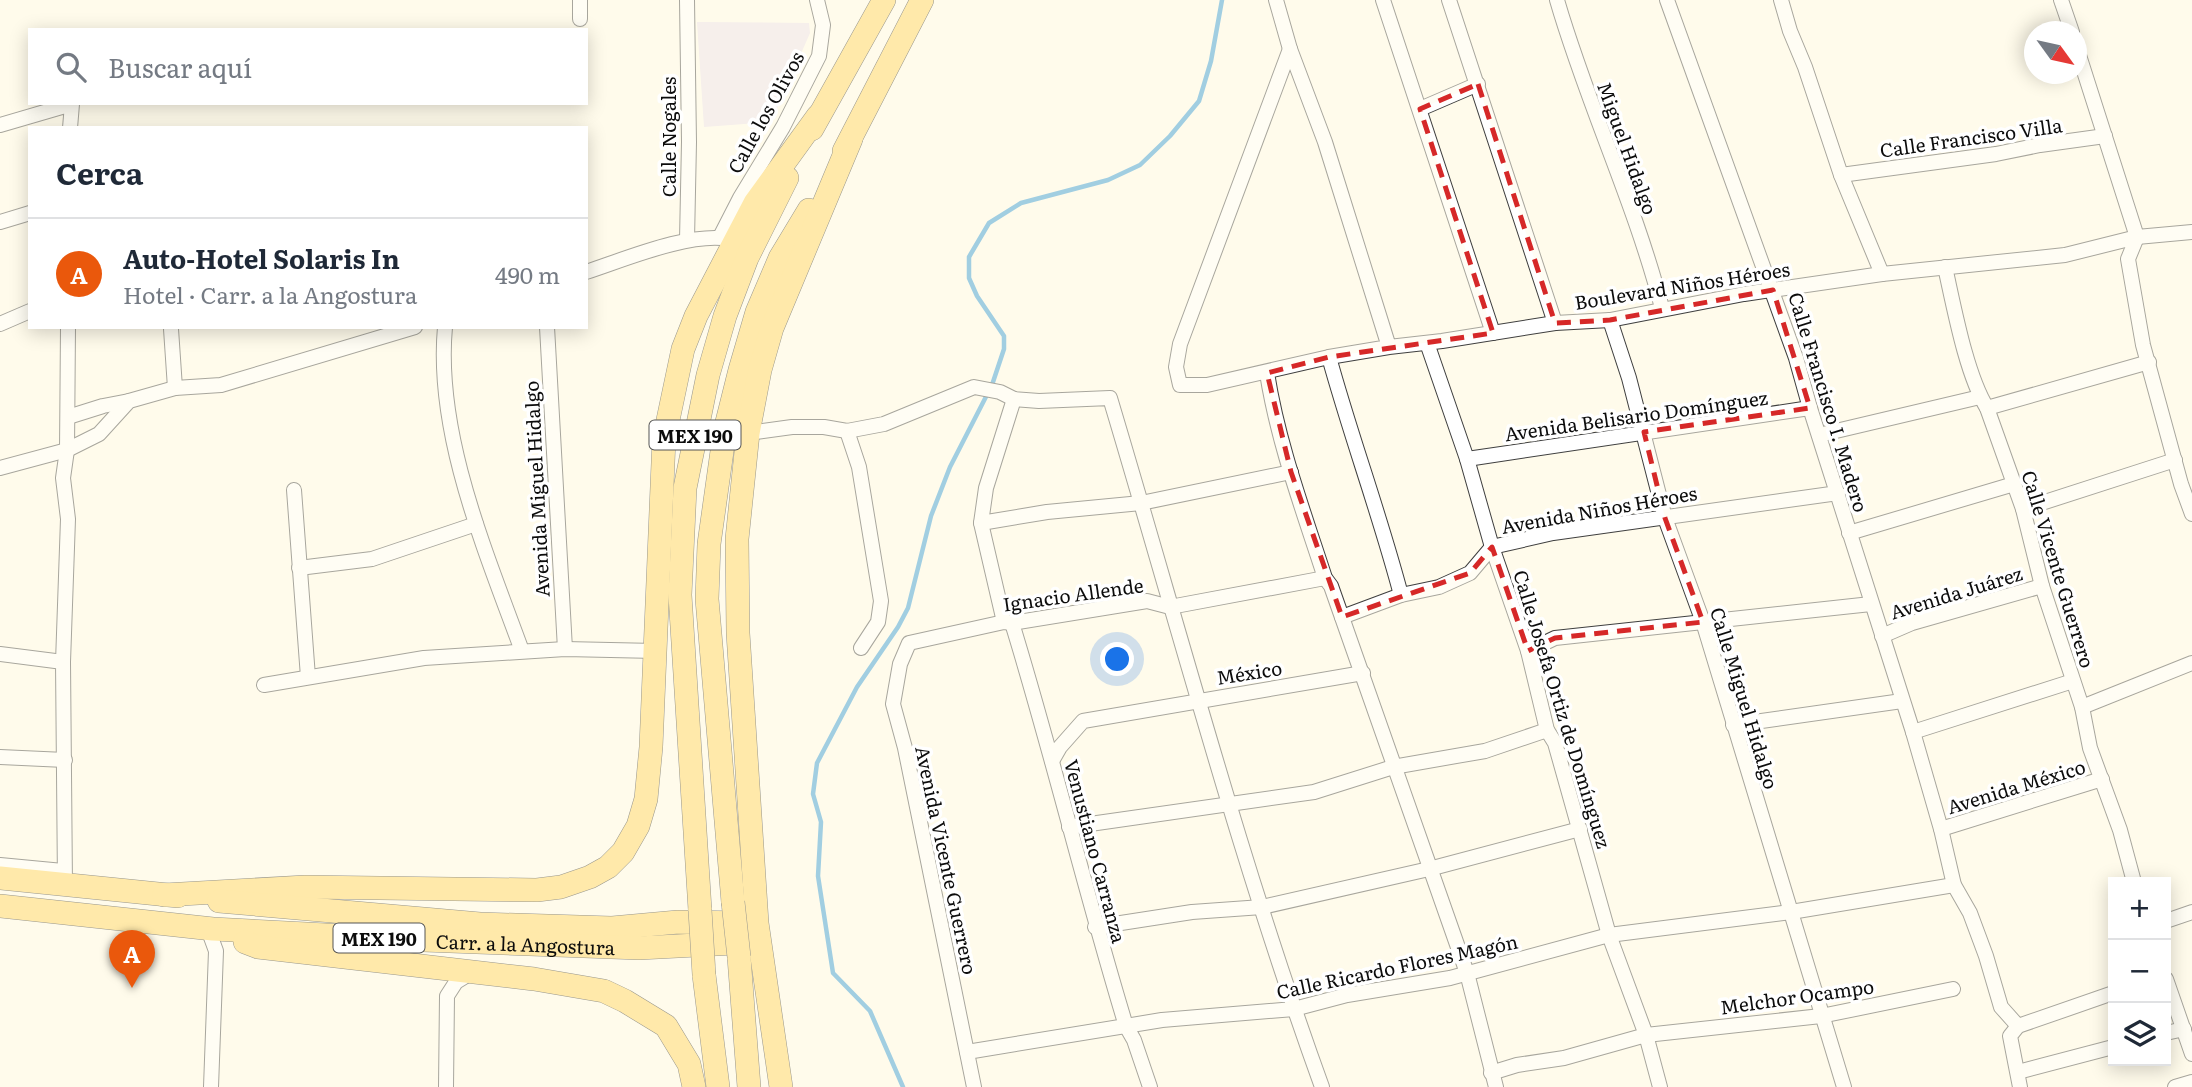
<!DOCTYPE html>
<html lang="es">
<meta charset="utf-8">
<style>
body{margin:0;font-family:Literata,serif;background:#f6f6f7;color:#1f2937}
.controls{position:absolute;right:21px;bottom:21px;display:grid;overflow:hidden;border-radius:0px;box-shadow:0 4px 18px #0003}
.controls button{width:63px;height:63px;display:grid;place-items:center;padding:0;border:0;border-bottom:2px solid #e0e1e3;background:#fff;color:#1f2937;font:35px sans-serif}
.compass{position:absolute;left:2024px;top:21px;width:63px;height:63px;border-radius:50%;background:#fff;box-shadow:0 4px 18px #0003;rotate:123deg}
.you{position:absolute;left:1118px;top:660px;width:24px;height:24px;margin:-18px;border:5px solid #fff;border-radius:50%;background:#1a73e8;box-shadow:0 0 0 10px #1a73e833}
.badge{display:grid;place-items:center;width:46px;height:46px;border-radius:50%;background:#ea580c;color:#fff;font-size:23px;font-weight:700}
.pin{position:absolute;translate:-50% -58px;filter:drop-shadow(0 2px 4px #0008)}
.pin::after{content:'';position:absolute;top:37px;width:24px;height:21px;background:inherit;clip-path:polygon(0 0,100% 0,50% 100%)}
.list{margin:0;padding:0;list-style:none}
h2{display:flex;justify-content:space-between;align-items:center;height:91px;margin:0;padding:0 28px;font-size:30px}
h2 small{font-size:23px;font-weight:400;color:#747a83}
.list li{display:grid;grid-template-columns:46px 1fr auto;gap:21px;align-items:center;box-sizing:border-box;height:112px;padding:0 28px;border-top:2px solid #e0e1e3}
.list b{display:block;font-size:26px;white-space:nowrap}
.list p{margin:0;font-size:23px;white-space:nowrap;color:#747a83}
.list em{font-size:23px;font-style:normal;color:#747a83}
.icon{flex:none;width:38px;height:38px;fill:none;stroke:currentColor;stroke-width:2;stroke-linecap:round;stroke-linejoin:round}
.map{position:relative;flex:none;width:2192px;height:1087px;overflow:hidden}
.search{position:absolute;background:#fff;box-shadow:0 4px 18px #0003;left:28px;top:28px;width:560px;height:77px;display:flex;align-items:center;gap:18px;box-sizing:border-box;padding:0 24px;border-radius:0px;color:#747a83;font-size:26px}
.panel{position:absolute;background:#fff;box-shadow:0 4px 18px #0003;left:28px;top:126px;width:560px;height:203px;border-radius:0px}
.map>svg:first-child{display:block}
</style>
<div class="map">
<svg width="2192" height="1087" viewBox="0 0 2192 1087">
<rect width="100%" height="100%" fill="#fffbeb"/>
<!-- industrial -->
<path fill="#eadfec" d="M 697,22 L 809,23 L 810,33 L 771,122 L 704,127 Z"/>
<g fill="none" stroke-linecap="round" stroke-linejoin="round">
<!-- stream -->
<path stroke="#2f97d6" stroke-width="4.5" d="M 903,1087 L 870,1011 L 833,973 L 818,876 L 821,822 L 813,794 L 817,763 L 857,687 L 898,627 L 908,608 L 931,516 L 950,467 L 992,385 L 1004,349 L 1004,336 L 977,296 L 969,278 L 969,257 L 989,223 L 1021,203 L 1108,180 L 1140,165 L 1170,136 L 1199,101 L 1211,61 L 1222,0"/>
<defs>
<g id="street">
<path d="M 687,0 L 689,142 L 687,240"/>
<path d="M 1276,0 L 1290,49"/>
<path d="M 1383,0 L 1493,333"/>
<path d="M 1449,0 L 1555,323"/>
<path d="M 1557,0 C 1587,104 1635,203 1662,308"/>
<path d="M 1667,0 L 1796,358 L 1810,408 L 1913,732 L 1941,829 L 1954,885 L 1970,913 L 1986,956 L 2001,1007 L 2018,1026"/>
<path d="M 1781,0 L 1790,31 L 1805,67 L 1841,175 L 1882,274"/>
<path d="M 2061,0 L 2072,32"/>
<path d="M 580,19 L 580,0"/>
<path d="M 2076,46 L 2137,237 L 2128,259 L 2143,345 L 2181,484 L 2192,514"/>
<path d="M 1420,109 L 1478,84"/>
<path d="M 0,125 L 72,104 L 70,128"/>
<path d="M 1841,175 L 1996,154 L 2040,145 L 2105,136"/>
<path d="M 0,222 L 30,213"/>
<path d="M 720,237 L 740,198 L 783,127 L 819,56 L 823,25 L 817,0"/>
<path d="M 1945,267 C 1954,307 1966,374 1987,408 L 2023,509 L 2042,586 L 2082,707 L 2090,748 L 2120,830 L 2134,882"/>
<path d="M 586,272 C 626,259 689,232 729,239"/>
<path d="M 1610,320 L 1629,378 L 1665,518 L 1703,622 L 1844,1087"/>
<path d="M 0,324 L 30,311"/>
<path d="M 445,327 C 435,434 486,552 522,651"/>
<path d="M 547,327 L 565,649"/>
<path d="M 171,329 L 175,388"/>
<path d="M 1427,343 L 1467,459 L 1492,547 L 1528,651 L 1547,730 L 1555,743 L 1609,935 L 1646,1035 L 1660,1087"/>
<path d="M 1389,347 L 1325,142 L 1290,49 L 1180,344 L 1176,367 L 1180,385 L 1207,385 L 1329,357 L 1389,347 L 1442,341 L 1555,323 L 1610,320 L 1744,294 L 1882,274 L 2065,255 L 2137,237 L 2192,232"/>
<path d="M 1329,357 C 1351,437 1380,515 1401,595"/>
<path d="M 1267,373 C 1278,443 1303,510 1325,578 L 1331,586 L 1467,973 L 1496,1087"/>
<path d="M 1014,399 L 986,488 L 981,523 L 1047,512 L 1141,503 L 1291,472"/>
<path d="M 1987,408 L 2149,362"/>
<path d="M 68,417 L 103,406 L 129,401"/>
<path d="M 847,431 L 859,467 L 881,601 L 878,622 L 861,648"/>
<path d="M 748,433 L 792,427 L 824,427 L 847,431 L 884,424 L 974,387 L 1000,392 L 1014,399 L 1039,401 L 1110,398 C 1179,628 1240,861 1322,1087"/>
<path d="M 1819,435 L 1980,397"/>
<path d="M 1467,459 L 1810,408"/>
<path d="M 0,468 L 67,450 L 99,434 L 129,401 L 175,388 L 221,385 L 415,327"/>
<path d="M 294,490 L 308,677"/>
<path d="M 2023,509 L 2175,460"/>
<path d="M 981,523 L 1004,622"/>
<path d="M 1849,533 L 2014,484"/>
<path d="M 299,568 L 372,559 L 476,524"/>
<path d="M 1342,617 L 1401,595 L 1439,587 L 1470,573 L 1492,547 L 1553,533 L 1838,493"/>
<path d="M 1012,623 C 1053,756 1085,892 1126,1026 L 1134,1040 L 1150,1087"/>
<path d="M 1882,636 L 1912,623 L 2042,586"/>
<path d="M 1528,651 L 1555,638 L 1871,604"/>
<path d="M 0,654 L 63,662"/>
<path d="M 264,685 L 424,658 L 565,649 L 656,651"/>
<path d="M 2082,707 L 2192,663"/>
<path d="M 1733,725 L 1902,701"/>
<path d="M 1913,732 L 2073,681"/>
<path d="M 0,757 L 65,760"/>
<path d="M 1052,761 L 1060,747 L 1083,721 L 1363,673"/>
<path d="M 1069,827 L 1314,792 L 1393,767 L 1485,751 L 1547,730"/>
<path d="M 1941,829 L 2102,779"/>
<path d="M 0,865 L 63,871"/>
<path d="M 65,885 L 63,662 L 68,519 L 63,478 L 67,450 L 68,327"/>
<path d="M 2166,921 L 2192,912"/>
<path d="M 1095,927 L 1192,912 L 1262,907 L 1429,869 L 1580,829"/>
<path d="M 208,929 L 216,951 L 211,1087"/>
<path d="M 2166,979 L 2192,1054"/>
<path d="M 2166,1033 L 2184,1029"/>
<path d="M 967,1052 L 1162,1020 L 1294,1009 L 1347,995 L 1450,978 L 1609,935 L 1791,912 L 1954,885"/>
<path d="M 2018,1072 L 2113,1047"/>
<path d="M 1491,1073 L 1517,1065 L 1564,1058 L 1646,1035 L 1821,1016 L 1953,989"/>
<path d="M 446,1087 L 447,996 L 456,982 L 474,971"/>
<path d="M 974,1087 L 905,748 L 893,704 L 900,664 L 909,643 L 1004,622 L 1012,623 L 1147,601 L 1170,607 L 1325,578"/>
<path d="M 2020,1087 L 2010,1036 L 2018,1026 L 2113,993"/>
<path d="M 2175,1087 L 2192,1082"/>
</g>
<g id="primary">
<path d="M 812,129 L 884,0"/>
<path d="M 844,151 L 922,0"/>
<path d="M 0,878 L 178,896"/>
<path d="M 164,895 L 305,887 L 537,890 L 561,887 L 590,877 L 608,867 L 623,852 L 638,826 L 646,799 L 651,747 L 664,439 L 683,349 L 696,316 L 755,203 L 818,116"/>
<path d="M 219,901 L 480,924 L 612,928 L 678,922 L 754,923"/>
<path d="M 733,902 L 707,599 L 709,544 L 725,430 L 740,370 L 757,312 L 780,258 L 809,210"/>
<path id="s1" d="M 0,906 L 213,929 L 423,940 L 639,948 L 755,942"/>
<path d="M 700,910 L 680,595 L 685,488 L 708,375 L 725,316 L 747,258 L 787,178"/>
<path d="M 245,942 L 258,947 L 534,979 L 604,991 L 625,1001 L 666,1026 L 689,1064 L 694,1087"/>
<path d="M 739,957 L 749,1087"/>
<path d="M 704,975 L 718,1087"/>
<path d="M 781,1087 L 757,923 L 738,633 L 737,539 L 748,433 L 760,370 L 772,328 L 851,139"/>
</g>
</defs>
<!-- street casing -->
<use href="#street" stroke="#3f3f3f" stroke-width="16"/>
<!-- primary casing -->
<use href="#primary" stroke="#1d1d1d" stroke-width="24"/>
<!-- street -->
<use href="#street" stroke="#fff" stroke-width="14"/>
<!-- primary -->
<use href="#primary" stroke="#ffd35b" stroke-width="23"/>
<defs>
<g id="primary-bridge">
<path d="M 733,902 L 739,957"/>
<path d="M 700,910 L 704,975"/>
</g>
</defs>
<!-- primary-bridge casing -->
<use href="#primary-bridge" stroke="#1d1d1d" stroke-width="24" stroke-linecap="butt"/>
<!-- primary-bridge -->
<use href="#primary-bridge" stroke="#ffd35b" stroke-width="23"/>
</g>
<!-- marked area -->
<path d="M0 0H2192V1087H0ZM 1478,84 L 1555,323 L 1610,320 L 1773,290 L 1810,408 L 1644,432 L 1665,518 L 1703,622 L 1555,638 L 1528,651 L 1492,547 L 1470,573 L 1342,617 L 1291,472 L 1267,373 L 1329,357 L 1493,333 L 1420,109 Z" fill="#fffbeb" fill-opacity=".55" fill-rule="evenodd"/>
<path fill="none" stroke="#d62828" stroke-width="5" stroke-dasharray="14 9" stroke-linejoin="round" d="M 1478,84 L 1555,323 L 1610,320 L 1773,290 L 1810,408 L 1644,432 L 1665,518 L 1703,622 L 1555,638 L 1528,651 L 1492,547 L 1470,573 L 1342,617 L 1291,472 L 1267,373 L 1329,357 L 1493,333 L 1420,109 Z"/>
<g text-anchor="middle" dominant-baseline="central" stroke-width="7" stroke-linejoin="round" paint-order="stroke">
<!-- shield labels -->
<g fill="#fff" stroke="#555" stroke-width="2">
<rect x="649.5" y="420.5" width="91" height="29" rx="5"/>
<rect x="333.5" y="923.5" width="91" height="29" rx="5"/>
</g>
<g font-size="18" font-weight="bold" fill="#0c0c0c">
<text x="695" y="435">MEX 190</text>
<text x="379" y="938">MEX 190</text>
</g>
<!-- street labels -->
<g font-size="19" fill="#0c0c0c" stroke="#fff">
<text transform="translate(765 112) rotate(-61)">Calle los Olivos</text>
<text transform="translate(668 137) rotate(-90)">Calle Nogales</text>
<text transform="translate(1971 137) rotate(-8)">Calle Francisco Villa</text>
<text transform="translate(1628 148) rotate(70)">Miguel Hidalgo</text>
<text transform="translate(1682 285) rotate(-9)">Boulevard Niños Héroes</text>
<text transform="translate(1829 402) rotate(73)">Calle Francisco I. Madero</text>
<text transform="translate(1636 415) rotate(-8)">Avenida Belisario Domínguez</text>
<text transform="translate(536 489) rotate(-93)">Avenida Miguel Hidalgo</text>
<text transform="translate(1599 509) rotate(-10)">Avenida Niños Héroes</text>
<text transform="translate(2059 569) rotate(73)">Calle Vicente Guerrero</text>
<text transform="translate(1956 592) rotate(-17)">Avenida Juárez</text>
<text transform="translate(1073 594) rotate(-8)">Ignacio Allende</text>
<text transform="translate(1249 672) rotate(-9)">México</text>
<text transform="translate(1745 698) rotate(73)">Calle Miguel Hidalgo</text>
<text transform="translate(1563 709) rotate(73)">Calle Josefa Ortiz de Domínguez</text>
<text transform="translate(2016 786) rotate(-17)">Avenida México</text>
<text transform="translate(1096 851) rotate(75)">Venustiano Carranza</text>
<text transform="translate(947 860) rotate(78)">Avenida Vicente Guerrero</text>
<text stroke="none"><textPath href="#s1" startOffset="527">Carr. a la Angostura</textPath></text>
<text transform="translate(1397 966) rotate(-12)">Calle Ricardo Flores Magón</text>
<text transform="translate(1797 996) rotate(-8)">Melchor Ocampo</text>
</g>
</g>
</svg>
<div class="controls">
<button>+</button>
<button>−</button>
<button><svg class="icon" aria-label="layers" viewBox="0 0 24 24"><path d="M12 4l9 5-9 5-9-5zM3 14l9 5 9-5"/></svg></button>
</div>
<svg class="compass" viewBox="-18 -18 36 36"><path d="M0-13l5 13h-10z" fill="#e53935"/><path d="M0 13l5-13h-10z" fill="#747a83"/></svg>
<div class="you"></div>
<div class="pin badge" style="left:132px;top:988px">A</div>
<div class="search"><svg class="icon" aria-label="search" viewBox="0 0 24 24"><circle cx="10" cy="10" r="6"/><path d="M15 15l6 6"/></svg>Buscar aquí</div>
<section class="panel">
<h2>Cerca<small></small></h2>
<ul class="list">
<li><span class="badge">A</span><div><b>Auto-Hotel Solaris In</b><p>Hotel · Carr. a la Angostura</p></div><em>490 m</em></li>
</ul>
</section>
</div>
